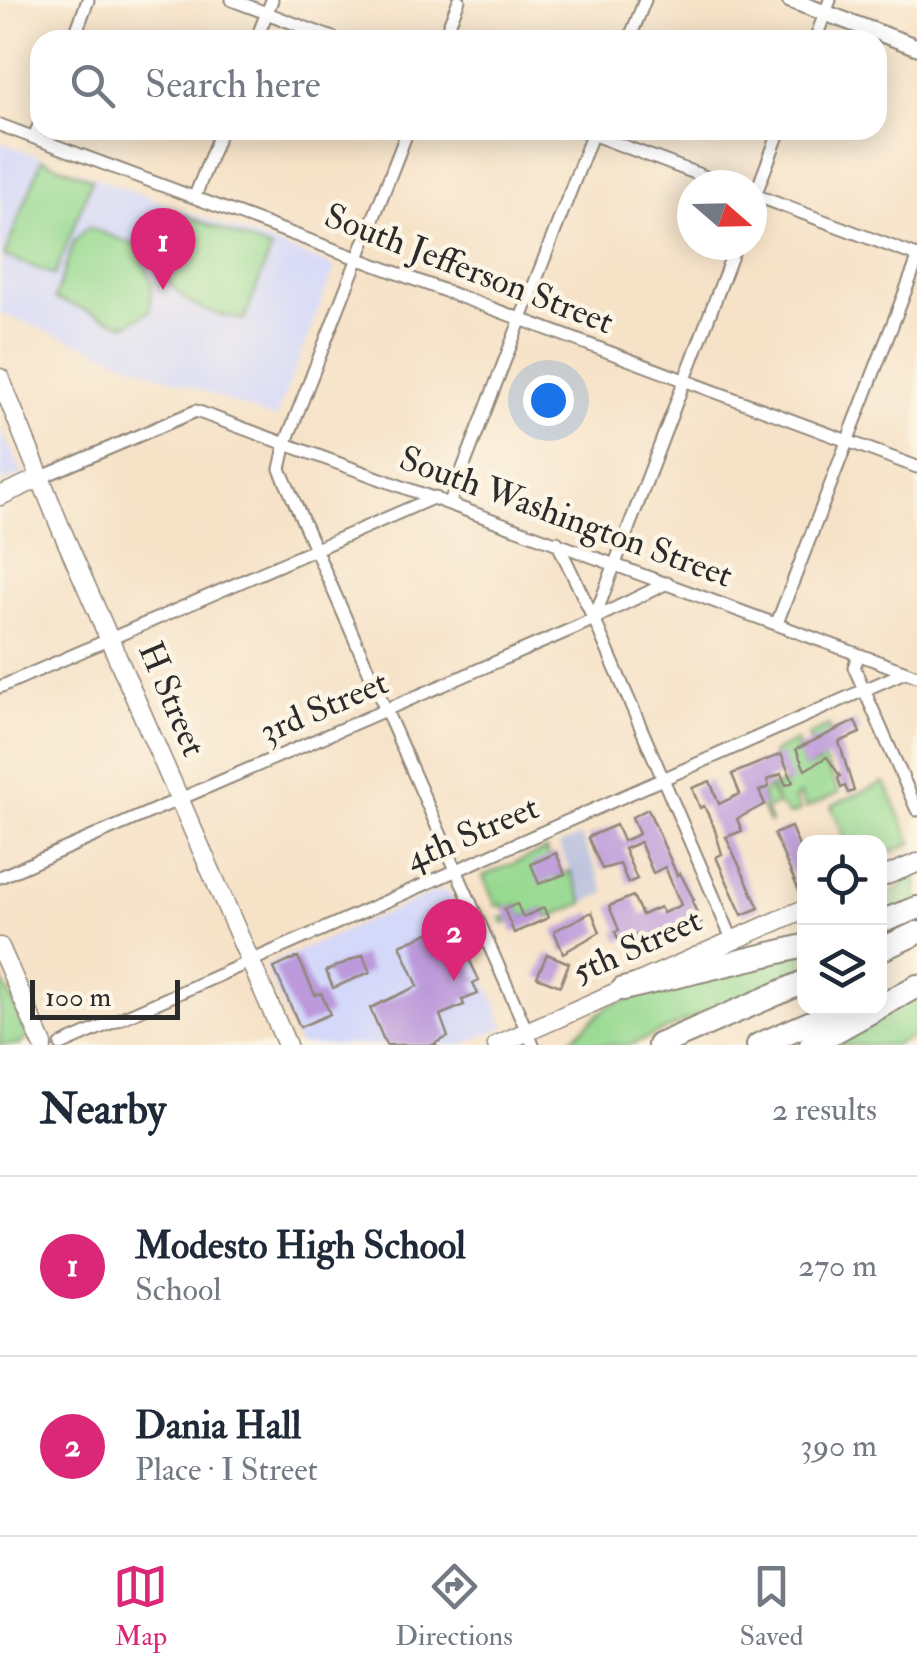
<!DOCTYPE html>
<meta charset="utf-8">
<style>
body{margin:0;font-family:"IM FELL Double Pica",serif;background:#f6f6f7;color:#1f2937}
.controls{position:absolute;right:30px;bottom:30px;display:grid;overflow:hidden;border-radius:20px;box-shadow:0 5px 25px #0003}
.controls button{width:90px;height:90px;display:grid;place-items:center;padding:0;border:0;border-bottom:2px solid #e0e1e3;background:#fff;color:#1f2937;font:50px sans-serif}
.compass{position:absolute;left:677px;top:170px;width:90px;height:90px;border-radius:50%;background:#fff;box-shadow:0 5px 25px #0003;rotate:110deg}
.scale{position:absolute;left:30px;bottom:25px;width:150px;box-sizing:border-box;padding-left:10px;border:5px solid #2b2b2b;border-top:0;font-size:28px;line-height:35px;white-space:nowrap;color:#2b2b2b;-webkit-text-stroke:8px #fcf5e5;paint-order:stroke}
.you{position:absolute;left:548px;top:400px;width:35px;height:35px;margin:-25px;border:8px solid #fff;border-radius:50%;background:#1a73e8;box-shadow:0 0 0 15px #1a73e833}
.badge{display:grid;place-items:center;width:65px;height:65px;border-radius:50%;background:#db2777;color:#fff;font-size:32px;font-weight:700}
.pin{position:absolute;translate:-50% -82px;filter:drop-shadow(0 2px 5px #0008)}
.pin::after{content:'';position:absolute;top:52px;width:35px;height:30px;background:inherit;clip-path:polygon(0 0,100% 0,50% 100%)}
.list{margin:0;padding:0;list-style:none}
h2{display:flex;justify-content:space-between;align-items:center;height:130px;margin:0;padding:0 40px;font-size:42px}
h2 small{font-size:32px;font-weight:400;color:#747a83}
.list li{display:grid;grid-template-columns:65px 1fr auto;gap:30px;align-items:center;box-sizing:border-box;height:180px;padding:0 40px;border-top:2px solid #e0e1e3}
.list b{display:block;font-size:38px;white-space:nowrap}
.list p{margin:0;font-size:32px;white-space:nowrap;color:#747a83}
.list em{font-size:32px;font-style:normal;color:#747a83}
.icon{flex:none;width:55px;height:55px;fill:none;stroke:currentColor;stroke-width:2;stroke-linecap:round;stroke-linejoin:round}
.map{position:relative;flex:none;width:917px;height:1045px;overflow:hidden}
.search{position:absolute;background:#fff;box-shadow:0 5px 25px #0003;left:30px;right:30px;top:30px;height:110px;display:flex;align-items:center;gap:25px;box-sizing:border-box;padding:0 35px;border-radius:30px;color:#747a83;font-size:38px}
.sheet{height:490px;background:#fff}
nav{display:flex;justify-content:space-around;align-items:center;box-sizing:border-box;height:140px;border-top:2px solid #e0e1e3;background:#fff;font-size:28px;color:#747a83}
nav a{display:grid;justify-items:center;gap:5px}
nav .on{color:#db2777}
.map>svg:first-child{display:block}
</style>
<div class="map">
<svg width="917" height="1045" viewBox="0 0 917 1045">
<rect width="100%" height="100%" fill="#fcf5e5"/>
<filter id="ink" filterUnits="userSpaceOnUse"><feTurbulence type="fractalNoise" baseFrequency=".01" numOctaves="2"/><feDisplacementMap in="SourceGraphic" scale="20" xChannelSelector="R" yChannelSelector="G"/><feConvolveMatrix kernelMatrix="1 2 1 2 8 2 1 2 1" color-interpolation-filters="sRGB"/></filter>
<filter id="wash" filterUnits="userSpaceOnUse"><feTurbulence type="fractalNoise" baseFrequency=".0048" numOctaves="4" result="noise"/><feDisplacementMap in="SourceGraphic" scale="40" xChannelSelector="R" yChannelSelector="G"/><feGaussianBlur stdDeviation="2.25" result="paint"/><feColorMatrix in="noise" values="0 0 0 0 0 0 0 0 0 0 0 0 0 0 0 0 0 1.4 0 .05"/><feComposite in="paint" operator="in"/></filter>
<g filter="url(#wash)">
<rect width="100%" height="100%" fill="#f6e2c7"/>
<!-- built -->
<g fill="#d4d8f9">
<path d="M 0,142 L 335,267 L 275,419 L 0,313 Z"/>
<path d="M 0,426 L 23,474 L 0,483 Z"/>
<path d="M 440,890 L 449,893 L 505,1026 L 463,1045 L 299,1045 L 266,968 L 268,964 Z"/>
</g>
<!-- industrial -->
<path fill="#bdc3de" d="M 581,836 L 606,893 L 584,903 L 559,845 Z"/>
<!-- green -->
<g fill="#96d990" stroke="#60825e" stroke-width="2.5">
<path d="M 42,159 L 92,179 L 55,275 L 4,256 Z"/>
<path d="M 175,211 L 271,250 L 244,320 C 197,310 184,307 158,264 Z"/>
<path d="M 88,227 L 138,246 L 152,284 L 150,311 L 126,325 L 55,299 L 74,241 Z"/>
<path d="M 829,726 L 831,732 L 817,744 L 839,793 L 806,808 L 800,795 L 795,798 L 800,811 L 789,815 L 778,804 L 766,810 L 771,822 L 769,823 L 757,796 L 762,805 L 765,804 L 762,794 L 770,788 L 777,803 L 771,786 L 786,785 L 772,753 L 796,741 L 799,747 L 796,749 L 805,769 L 819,764 L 808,735 Z"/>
<path d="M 885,782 L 912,843 L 880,857 L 880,842 L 847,842 L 831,806 Z"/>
<path d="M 546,850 L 557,878 L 570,871 L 584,903 L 548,918 L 544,909 L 504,924 L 501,918 L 521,914 L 517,904 L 504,909 L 502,904 L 496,906 L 483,876 Z"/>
<path d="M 917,875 L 917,902 L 880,915 L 880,897 L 899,889 L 903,881 Z"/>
<path d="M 804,951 L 804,970 L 630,1045 L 565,1045 L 607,1007 L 640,995 Z"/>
<path d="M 0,976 L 22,1021 L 22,1027 L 25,1026 L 28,1036 L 20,1045 L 0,1045 Z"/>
<path d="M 917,996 L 917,1035 L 894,1045 L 821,1045 Z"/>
</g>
<g id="blocks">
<!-- building -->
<g fill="#bc99da">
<path d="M 855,721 L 860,733 L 839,742 L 854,791 L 848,793 L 845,786 L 841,788 L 838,778 L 840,776 L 827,757 L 805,770 L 796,749 Z"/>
<path d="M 781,754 L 793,782 L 786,785 L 781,774 L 767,780 L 769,787 L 759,791 L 765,804 L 737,819 L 742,831 L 726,837 L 759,908 L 742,915 L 716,857 L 722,854 L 714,827 L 704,806 L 700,808 L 692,788 L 710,781 L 719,804 L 740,794 L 732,774 Z"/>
<path d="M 648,809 L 677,875 L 680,873 L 694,900 L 692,901 L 701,923 L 644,949 L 637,935 L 619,941 L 615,932 L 619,930 L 609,906 L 633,896 L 642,915 L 660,907 L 663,913 L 681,905 L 665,867 L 653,873 L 640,842 L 624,849 L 637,879 L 628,883 L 620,864 L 602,869 L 588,837 L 616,825 L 623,841 L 639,834 L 632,817 Z"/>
<path d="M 791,827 L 800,849 L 804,847 L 804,888 L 799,891 L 774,834 Z"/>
<path d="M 556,853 L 565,874 L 539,884 L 531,864 Z"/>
<path d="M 517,904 L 523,917 L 544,908 L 548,918 L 514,933 L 504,909 Z"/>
<path d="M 592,912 L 600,932 L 563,953 L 554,931 Z"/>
<path d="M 452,923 L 479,980 L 473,983 L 478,994 L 462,1000 L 464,1005 L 440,1015 L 448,1037 L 435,1043 L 436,1045 L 386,1045 L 370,1008 L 418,986 L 400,945 Z"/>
<path d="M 547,954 L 569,963 L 560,986 L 537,977 Z"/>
<path d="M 363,955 L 370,972 L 333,988 L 326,971 Z"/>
<path d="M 298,957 L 315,995 L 321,993 L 330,1014 L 300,1027 L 274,968 Z"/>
</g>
</g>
</g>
<g filter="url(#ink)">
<use href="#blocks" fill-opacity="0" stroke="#908679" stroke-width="2.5"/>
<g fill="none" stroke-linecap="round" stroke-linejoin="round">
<defs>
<g id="minor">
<path d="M 232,0 L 338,40"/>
<path d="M 73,40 L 88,0"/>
<path d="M 256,40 L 272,0"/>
<path d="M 443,40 L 459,0"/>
<path d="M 629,40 L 645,0"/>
<path d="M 815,40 L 830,0"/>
<path d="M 0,125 L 917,467"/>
<path d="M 408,130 L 286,442 L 280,469 L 533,1045"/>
<path d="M 581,130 L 727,185"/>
<path d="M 34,137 L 40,123"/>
<path d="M 752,194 L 917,256"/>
<path d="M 195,196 L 221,130"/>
<path d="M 754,198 L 780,130"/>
<path d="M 42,477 L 196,411 L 917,676"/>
<path d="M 450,502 L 594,130"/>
<path d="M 557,542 L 594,619 L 732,939"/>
<path d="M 594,619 L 736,245"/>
<path d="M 777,623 L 917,261"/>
<path d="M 859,655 L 854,667 L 917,810"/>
<path d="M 0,687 L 435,497"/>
<path d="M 0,877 L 579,626 L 667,583"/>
<path d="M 61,1045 L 905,672"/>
</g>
<path id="tertiary" d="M 790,0 L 917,47"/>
<g id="secondary">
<path d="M 0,378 L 59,524 L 287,1045"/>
<path d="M 0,496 L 42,477"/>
<path d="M 0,947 L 43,1045"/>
</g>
<g id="primary">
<path d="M 880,878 L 917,863"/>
<path d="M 497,1045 L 804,909"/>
</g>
<g id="motorway">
<path d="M 880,922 L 917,908"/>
<path d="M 880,950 L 917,933"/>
<path d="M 623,989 L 804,946"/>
<path d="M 659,1045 L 804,982"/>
<path d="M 758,1045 L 844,1008"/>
<path d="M 811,1045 L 917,986"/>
</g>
</defs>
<!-- minor casing -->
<use href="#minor" stroke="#908679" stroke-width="15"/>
<!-- tertiary casing -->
<use href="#tertiary" stroke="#908679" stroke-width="19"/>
<!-- secondary casing -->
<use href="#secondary" stroke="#908679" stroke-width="21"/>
<!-- primary casing -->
<use href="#primary" stroke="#908679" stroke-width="21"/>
<!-- motorway casing -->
<use href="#motorway" stroke="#908679" stroke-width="26"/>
<!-- minor -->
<use href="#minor" stroke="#fff" stroke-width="11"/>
<!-- tertiary -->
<use href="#tertiary" stroke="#fff" stroke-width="15"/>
<!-- secondary -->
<use href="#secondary" stroke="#fff" stroke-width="18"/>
<!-- primary -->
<use href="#primary" stroke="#fff" stroke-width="18"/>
<!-- motorway -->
<use href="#motorway" stroke="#fff" stroke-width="22"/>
</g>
</g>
<g text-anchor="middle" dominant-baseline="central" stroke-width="9" stroke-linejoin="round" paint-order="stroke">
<!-- street labels -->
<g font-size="35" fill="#2b2b2b" stroke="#fcf5e5">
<text transform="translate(469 269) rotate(21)">South Jefferson Street</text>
<text transform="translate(566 517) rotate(20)">South Washington Street</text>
<text transform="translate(172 699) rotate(67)">H Street</text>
<text transform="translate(324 707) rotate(-23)">3rd Street</text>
<text transform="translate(472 833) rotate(-23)">4th Street</text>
<text transform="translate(637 946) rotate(-24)">5th Street</text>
</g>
</g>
</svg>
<div class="controls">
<button><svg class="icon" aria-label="locate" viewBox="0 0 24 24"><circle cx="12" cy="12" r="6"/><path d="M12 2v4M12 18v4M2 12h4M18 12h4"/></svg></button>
<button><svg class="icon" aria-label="layers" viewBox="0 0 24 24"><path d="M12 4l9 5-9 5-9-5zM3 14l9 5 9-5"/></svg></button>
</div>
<svg class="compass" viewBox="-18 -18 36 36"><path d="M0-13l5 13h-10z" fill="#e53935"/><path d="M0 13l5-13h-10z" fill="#747a83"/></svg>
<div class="scale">100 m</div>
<div class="you"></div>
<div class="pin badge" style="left:163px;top:290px">1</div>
<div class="pin badge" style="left:454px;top:981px">2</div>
<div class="search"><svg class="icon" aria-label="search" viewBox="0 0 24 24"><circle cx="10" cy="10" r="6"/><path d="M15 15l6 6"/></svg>Search here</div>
</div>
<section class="sheet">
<h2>Nearby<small>2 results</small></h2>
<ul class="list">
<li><span class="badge">1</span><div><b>Modesto High School</b><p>School</p></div><em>270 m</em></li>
<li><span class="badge">2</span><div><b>Dania Hall</b><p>Place · I Street</p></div><em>390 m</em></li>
</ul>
</section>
<nav>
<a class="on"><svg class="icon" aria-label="map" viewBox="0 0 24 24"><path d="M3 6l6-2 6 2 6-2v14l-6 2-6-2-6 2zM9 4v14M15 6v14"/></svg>Map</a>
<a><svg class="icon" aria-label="directions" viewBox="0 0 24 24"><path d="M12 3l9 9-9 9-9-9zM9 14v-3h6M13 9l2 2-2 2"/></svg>Directions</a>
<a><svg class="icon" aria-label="saved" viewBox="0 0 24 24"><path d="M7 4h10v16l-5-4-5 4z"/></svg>Saved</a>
</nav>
